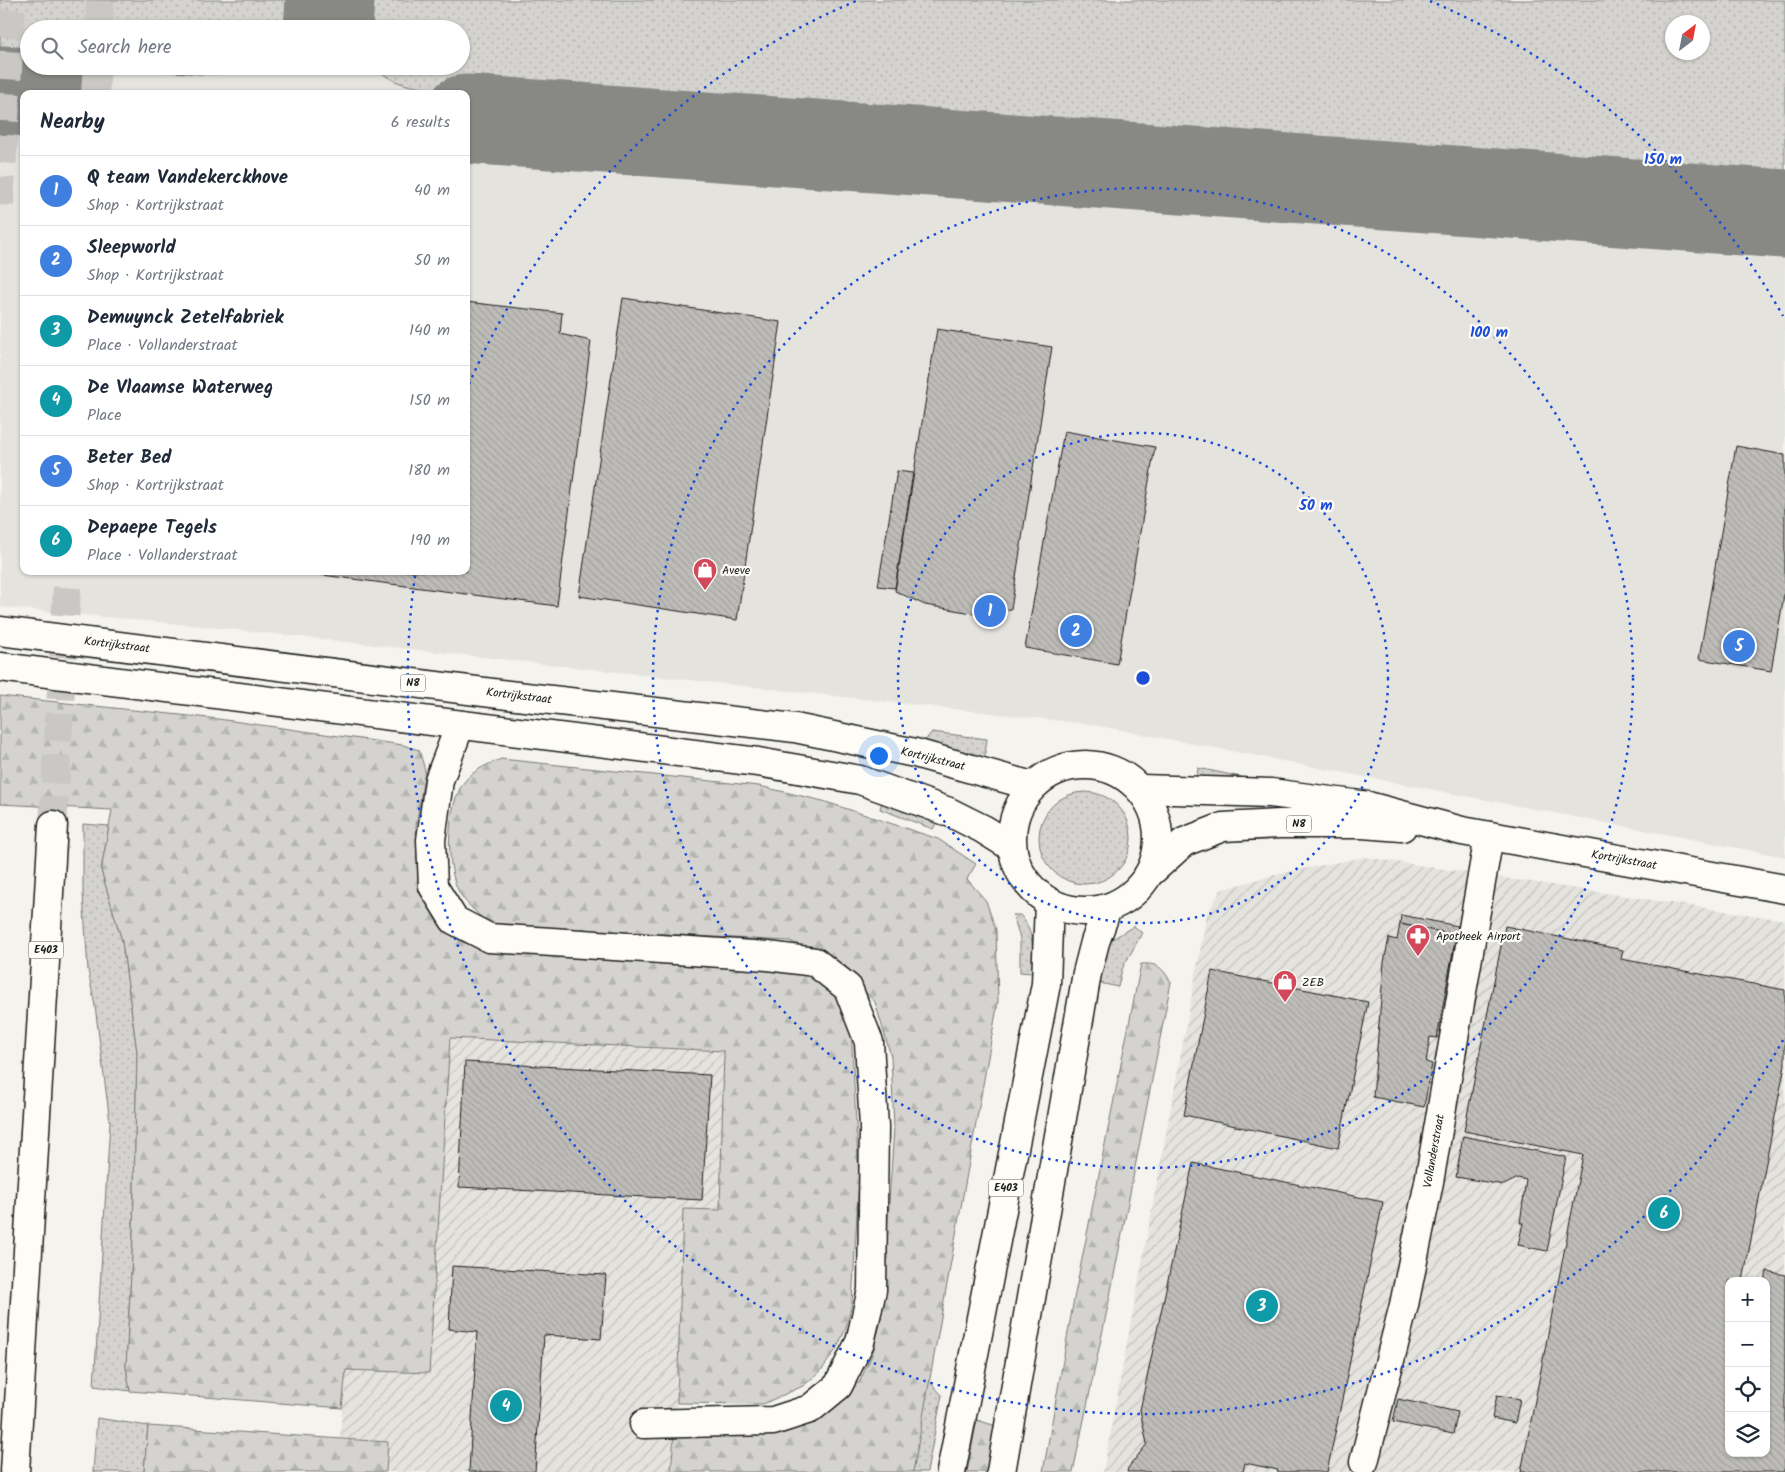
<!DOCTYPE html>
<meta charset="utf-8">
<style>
body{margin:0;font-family:Kalam,sans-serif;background:#f2f2f3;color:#1f2937}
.controls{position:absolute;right:15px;bottom:15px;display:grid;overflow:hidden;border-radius:10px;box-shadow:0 1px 4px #0004}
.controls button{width:45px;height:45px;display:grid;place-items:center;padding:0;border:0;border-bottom:1px solid #e0e1e3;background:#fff;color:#1f2937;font:25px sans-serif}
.compass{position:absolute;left:1665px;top:15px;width:45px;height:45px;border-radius:50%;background:#fff;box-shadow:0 1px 4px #0004;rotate:32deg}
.you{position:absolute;left:878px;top:755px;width:18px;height:18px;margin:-12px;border:4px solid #fff;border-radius:50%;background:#1a73e8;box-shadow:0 0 0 8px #1a73e833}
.badge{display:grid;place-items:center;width:32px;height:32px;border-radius:50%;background:#d1495b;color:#fff;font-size:16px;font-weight:700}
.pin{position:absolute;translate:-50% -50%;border:2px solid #fff;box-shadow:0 1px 5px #0006}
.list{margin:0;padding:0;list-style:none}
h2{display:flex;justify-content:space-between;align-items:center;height:65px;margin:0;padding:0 20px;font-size:21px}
h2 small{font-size:16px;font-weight:400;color:#747a83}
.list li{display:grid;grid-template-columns:32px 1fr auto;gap:15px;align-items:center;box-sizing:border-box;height:70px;padding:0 20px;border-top:1px solid #e0e1e3}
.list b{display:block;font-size:19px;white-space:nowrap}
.list p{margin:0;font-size:16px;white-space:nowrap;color:#747a83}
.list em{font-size:16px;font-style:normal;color:#747a83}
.icon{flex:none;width:28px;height:28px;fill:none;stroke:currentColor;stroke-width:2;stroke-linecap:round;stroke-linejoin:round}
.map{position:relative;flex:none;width:1785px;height:1472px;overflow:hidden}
.search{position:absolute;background:#fff;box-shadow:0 1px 4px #0004;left:20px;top:20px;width:450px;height:55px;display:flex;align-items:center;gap:12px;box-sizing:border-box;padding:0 18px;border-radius:28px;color:#747a83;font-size:19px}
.panel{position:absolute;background:#fff;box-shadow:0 1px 4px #0004;left:20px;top:90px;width:450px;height:485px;border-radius:10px}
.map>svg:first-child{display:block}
</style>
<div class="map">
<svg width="1785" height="1472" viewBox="0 0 1785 1472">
<defs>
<pattern id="industrial-furrows" width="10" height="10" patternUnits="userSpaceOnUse" patternTransform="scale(1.25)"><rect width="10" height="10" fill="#e4e3de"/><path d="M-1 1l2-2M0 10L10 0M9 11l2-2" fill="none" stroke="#c3c2be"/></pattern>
<pattern id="green-dots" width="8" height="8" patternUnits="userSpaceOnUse" patternTransform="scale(1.25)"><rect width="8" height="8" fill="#d4d3cf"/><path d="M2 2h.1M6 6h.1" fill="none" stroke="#b5b5b1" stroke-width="1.8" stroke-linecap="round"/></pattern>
<pattern id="forest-firs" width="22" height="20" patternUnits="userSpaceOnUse" patternTransform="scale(1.25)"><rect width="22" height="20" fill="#d4d3cf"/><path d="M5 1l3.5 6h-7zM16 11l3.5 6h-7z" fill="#b5b5b1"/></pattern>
<pattern id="building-back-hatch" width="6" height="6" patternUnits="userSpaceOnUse" patternTransform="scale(1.25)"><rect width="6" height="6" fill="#bebdba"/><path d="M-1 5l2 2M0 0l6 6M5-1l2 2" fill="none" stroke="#a3a29f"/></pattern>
</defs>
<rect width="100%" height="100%" fill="#f4f3ee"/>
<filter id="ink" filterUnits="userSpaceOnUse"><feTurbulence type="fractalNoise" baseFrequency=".02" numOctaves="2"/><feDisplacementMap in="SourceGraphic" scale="10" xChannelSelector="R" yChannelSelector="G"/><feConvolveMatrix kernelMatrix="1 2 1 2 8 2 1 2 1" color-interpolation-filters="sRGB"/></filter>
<g filter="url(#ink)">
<!-- built -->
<path fill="#e4e3de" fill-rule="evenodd" d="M 0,0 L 1785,0 L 1785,857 L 1089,724 L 211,627 L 0,607 ZM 1672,22 L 1702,22 L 1702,52 L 1672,52 ZM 29,29 L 461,29 L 461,66 L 29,66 ZM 24,94 L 466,94 L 466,571 L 24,571 Z"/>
<!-- industrial -->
<g fill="url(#industrial-furrows)" fill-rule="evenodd">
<path d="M 1364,857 L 1785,920 L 1785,1472 L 1103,1472 L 1207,914 L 1221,890 L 1277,874 ZM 1729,1281 L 1766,1281 L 1766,1453 L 1729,1453 Z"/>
<path d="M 450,1038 L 724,1050 L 720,1210 L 683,1209 L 677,1403 L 671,1472 L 386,1472 L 387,1442 L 340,1438 L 345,1370 L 429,1373 Z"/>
</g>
<!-- green -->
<g fill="url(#green-dots)" stroke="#787876" fill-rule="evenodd">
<path d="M 0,0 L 295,0 L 292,29 L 29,29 L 29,62 L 0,60 Z"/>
<path d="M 364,0 L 1785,0 L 1785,183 L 464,92 C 434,88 395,91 375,66 L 461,66 L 461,29 L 364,29 ZM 1672,22 L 1702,22 L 1702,52 L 1672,52 Z"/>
<path d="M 88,66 L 265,66 L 248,73 L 202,74 Z"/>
<path d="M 932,732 L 987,739 L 984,762 L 923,743 Z"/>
<path d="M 1198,768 L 1246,778 L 1230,785 L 1196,786 Z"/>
<circle cx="1085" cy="838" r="46"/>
<path d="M 883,798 L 936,820 L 936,824 L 933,829 L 880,809 Z"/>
<path d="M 83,824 L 109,826 L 101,870 L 122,941 L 137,1052 L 133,1236 L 126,1367 L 130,1391 L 94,1386 L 110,1122 L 95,1006 L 88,970 L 83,894 Z"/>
<path d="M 1013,915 L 1020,915 C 1035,931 1033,952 1032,973 L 1020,972 L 1020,938 Z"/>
<path d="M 1134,926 L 1142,933 L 1122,969 L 1118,987 L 1095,982 L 1109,941 Z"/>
<path d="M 928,1380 L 942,1395 L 927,1472 L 913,1472 Z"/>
<path d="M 97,1418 L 148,1426 L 144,1472 L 93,1472 Z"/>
</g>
<!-- forest -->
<g fill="url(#forest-firs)" stroke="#787876">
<path d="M 0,696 L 218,719 L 403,745 L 419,750 L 425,770 L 416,826 L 423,893 L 443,927 L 462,942 L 500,953 L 760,962 L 802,968 L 840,998 L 851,1027 L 859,1179 L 852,1303 L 846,1328 L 837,1348 L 821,1371 L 803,1386 L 763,1404 L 677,1403 L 683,1209 L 720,1210 L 724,1051 L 450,1038 L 429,1373 L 346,1370 L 342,1408 L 130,1391 L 126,1367 L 133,1236 L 137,1052 L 122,941 L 101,870 L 112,810 L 0,804 Z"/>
<path d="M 501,759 L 759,786 L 823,801 L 938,839 L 976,864 L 967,879 L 986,901 L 996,930 L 998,1002 L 913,1472 L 671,1472 L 674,1436 L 842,1398 L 860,1381 L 872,1355 L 881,1321 L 894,1128 L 891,1056 L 875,1002 L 849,975 L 815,951 L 789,941 L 514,926 C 506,924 495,925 487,922 C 483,920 479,915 476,912 C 469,906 463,899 459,892 C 445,866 446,804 465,781 C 475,769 487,765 501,759 Z"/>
<path d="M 1141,964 C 1159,963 1162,968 1171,982 L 1109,1301 L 1073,1472 L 1043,1472 L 1074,1299 Z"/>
<path d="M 977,1420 L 996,1426 L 988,1472 L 967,1472 Z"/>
<path d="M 148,1426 L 388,1442 L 386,1472 L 144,1472 Z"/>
</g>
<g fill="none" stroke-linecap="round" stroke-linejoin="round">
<!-- taxiway -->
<g stroke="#888885" stroke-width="89">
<path d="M 328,29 L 330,0"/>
<path d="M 0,90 L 58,94"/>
<path d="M 466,119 C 906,148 1345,184 1785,214"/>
</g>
</g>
<!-- building -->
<g fill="url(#building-back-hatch)" stroke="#1c1c1c">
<path d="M 623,298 L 781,322 L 737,620 L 579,596 Z"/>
<path d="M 466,302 L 562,313 L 560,334 L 591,341 L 557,606 L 292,571 L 466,571 Z"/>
<path d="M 937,329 L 1052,347 L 1011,609 L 978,614 L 925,605 L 895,591 Z"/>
<path d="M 1064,431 L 1155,447 L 1117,664 L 1025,648 Z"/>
<path d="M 1736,446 L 1785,455 L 1785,589 L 1771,671 L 1699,659 Z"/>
<path d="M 897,471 L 913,473 L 895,588 L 878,586 Z"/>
<path d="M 1401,915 L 1458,926 L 1456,935 L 1400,924 Z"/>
<path d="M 1400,924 L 1456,935 L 1437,1038 L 1430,1037 L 1426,1062 L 1432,1064 L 1424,1107 L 1373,1097 L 1384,962 L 1389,938 L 1397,940 Z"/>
<path d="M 1505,926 L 1623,950 L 1621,959 L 1785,990 L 1785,1065 L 1743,1281 L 1729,1281 L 1729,1453 L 1766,1453 L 1765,1281 L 1767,1271 L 1785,1275 L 1785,1472 L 1521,1472 L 1583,1155 L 1464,1131 Z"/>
<path d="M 1212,971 L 1368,1002 L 1338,1148 L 1184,1115 Z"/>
<path d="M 465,1062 L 710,1075 L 702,1200 L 459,1187 Z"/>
<path d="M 1463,1136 L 1566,1157 L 1547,1251 L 1518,1245 L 1523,1223 L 1520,1223 L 1526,1180 L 1518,1178 L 1504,1185 L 1456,1177 Z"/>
<path d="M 1193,1163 L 1383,1202 L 1327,1472 L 1277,1472 L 1278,1470 L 1245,1463 L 1243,1472 L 1127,1472 L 1128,1468 L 1147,1444 L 1140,1410 Z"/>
<path d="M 452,1266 L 606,1275 L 601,1339 L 544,1335 L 535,1472 L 469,1472 L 477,1332 L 449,1329 Z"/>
<path d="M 1497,1395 L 1520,1399 L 1515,1423 L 1492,1418 Z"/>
<path d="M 1398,1399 L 1458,1412 L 1453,1434 L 1393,1422 Z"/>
</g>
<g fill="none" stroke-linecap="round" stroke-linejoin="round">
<!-- highway-tunnel -->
<g stroke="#c9c8c4" stroke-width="28" stroke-dasharray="28 14" stroke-linecap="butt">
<path d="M 99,29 L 100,0"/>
<path d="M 95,94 L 97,66"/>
<path d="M 0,205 L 12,0"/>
<path d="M 53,825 L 68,571"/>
</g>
<defs>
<g id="minor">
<path d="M 460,725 L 439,780 L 431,840 L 433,886 L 454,920 L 489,938 L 768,956 L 815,962 L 848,988 L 869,1042 L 874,1127 L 872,1290 L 860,1342 L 838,1386 L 810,1409 L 773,1421 L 644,1424"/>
<path d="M 1364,1462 L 1404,1305 L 1429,1182 L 1489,836"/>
</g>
<g id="major">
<path d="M 0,631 L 508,695 L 795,728 L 915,753 L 1032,786"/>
<path d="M 0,667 L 758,762 L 860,780 L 949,812 L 983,829 L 1012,847"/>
<circle cx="1085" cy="838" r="73"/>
<path d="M 1141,789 L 1271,793 L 1368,806 L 1462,831 L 1785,889"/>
<path d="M 1152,871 L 1184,842 L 1223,827 L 1280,824 L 1362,824 L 1402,827"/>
</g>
<g id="highway">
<path d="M 15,1472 L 53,825"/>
<path d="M 951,1472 L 1046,984 L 1049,902"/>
<path d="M 1001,1472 L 1087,973 L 1095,942 L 1107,909"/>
</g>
</defs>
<!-- minor casing -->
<use href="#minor" stroke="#1c1c1c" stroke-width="31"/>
<!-- major casing -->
<use href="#major" stroke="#1c1c1c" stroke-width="31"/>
<!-- highway casing -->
<use href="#highway" stroke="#1c1c1c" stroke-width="31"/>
<!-- minor -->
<use href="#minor" stroke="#fdfcf7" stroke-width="28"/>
<!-- major -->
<use href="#major" stroke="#fdfcf7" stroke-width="28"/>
<!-- highway -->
<use href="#highway" stroke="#fdfcf7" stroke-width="28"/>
</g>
</g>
<!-- distance rings -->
<g fill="none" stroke="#1d4ed8" stroke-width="2.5" stroke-dasharray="2.5 5">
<circle cx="1143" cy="678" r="245"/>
<circle cx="1143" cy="678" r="490"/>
<path d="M1783 1040A735 735 0 0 1 415 576M466 391A735 735 0 0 1 856 1M1430 1A735 735 0 0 1 1783 316"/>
</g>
<!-- icons -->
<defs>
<symbol id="shop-pin" viewBox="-11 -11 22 30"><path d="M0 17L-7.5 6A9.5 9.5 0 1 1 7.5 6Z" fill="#d1495b" stroke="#fdfcf7"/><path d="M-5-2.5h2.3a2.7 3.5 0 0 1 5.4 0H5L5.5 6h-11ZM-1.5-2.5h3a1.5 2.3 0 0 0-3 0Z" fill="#fff"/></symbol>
<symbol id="pharmacy-pin" viewBox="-11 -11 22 30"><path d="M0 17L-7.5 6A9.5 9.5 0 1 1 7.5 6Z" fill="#d1495b" stroke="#fdfcf7"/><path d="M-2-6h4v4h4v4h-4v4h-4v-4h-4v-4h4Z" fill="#fff"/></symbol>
</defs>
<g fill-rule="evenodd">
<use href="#shop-pin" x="691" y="556" width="28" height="38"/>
<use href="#pharmacy-pin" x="1404" y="922" width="28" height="38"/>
<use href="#shop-pin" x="1271" y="968" width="28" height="38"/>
</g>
<g text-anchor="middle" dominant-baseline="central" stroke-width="4.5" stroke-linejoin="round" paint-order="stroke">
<!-- shield labels -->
<g fill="#fdfcf7" stroke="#605f5e" stroke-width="1">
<rect x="400.5" y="674.5" width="25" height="17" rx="4"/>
<rect x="1286.5" y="815.5" width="25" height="17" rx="4"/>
<rect x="28.5" y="941.5" width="35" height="17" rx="4"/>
<rect x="988.5" y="1179.5" width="35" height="17" rx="4"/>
</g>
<g font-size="11" font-weight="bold" fill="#1c1c1c">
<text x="413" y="683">N8</text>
<text x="1299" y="824">N8</text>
<text x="46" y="950">E403</text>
<text x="1006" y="1188">E403</text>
</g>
<!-- poi labels -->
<g font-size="12" fill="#1c1c1c" stroke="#fdfcf7" text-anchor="start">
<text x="722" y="570">Aveve</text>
<text x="1436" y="936">Apotheek Airport</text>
<text x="1302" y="982">ZEB</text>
</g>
<!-- street labels -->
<g font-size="12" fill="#1c1c1c" stroke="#fdfcf7">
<text transform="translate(117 645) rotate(7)">Kortrijkstraat</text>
<text transform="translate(519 696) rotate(7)">Kortrijkstraat</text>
<text transform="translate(933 759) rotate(14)">Kortrijkstraat</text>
<text transform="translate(1624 860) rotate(10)">Kortrijkstraat</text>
<text transform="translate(1434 1151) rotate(-80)">Vollanderstraat</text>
</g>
</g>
<circle cx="1143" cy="678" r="8" fill="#1d4ed8" stroke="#fdfcf7" stroke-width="2.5"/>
<g font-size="15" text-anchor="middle" font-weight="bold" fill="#1d4ed8" stroke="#fdfcf7" stroke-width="4.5" stroke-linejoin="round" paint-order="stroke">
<text x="1663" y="164">150 m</text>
<text x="1489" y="337">100 m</text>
<text x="1316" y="510">50 m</text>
</g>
</svg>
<div class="controls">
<button>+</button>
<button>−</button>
<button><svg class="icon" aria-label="locate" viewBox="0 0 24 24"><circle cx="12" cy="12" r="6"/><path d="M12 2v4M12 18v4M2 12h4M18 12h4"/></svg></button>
<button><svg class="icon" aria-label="layers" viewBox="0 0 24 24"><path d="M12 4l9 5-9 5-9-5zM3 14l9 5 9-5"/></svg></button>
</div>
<svg class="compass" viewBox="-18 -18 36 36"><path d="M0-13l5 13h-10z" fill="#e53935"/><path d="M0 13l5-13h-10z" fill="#747a83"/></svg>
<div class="you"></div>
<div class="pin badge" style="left:990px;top:611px;background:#3f7fe0">1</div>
<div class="pin badge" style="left:1076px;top:631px;background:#3f7fe0">2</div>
<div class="pin badge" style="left:1262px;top:1306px;background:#0f9aa8">3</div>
<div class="pin badge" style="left:506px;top:1406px;background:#0f9aa8">4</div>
<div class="pin badge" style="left:1739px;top:646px;background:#3f7fe0">5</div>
<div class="pin badge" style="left:1664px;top:1213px;background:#0f9aa8">6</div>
<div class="search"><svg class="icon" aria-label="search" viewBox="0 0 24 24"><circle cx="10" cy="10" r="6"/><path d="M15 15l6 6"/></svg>Search here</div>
<section class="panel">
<h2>Nearby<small>6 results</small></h2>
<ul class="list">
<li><span class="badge" style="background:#3f7fe0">1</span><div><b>Q team Vandekerckhove</b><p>Shop · Kortrijkstraat</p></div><em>40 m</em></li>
<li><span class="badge" style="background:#3f7fe0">2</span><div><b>Sleepworld</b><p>Shop · Kortrijkstraat</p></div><em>50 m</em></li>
<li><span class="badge" style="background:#0f9aa8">3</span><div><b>Demuynck Zetelfabriek</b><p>Place · Vollanderstraat</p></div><em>140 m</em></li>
<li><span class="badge" style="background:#0f9aa8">4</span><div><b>De Vlaamse Waterweg</b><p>Place</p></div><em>150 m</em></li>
<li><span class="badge" style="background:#3f7fe0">5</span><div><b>Beter Bed</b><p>Shop · Kortrijkstraat</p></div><em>180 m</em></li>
<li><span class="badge" style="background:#0f9aa8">6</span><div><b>Depaepe Tegels</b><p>Place · Vollanderstraat</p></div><em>190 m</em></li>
</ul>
</section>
</div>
